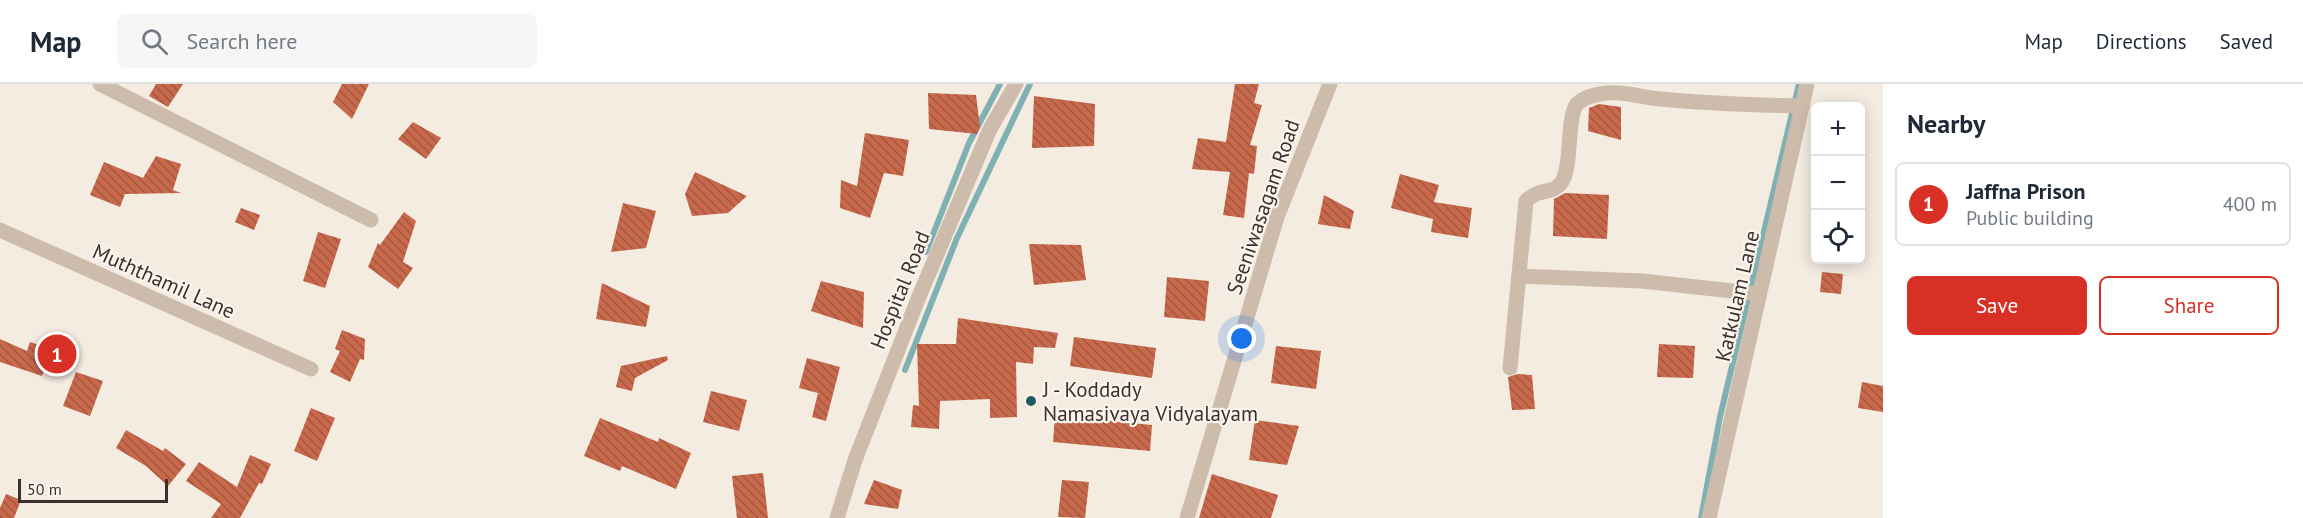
<!DOCTYPE html>
<meta charset="utf-8">
<style>
body{margin:0;font-family:"PT Sans",sans-serif;background:#f6f6f7;color:#1f2937}
.controls{position:absolute;right:18px;top:18px;display:grid;overflow:hidden;border-radius:9px;box-shadow:0 3px 15px #0003}
.controls button{width:54px;height:54px;display:grid;place-items:center;padding:0;border:0;border-bottom:2px solid #e0e1e3;background:#fff;color:#1f2937;font:30px sans-serif}
.scale{position:absolute;left:18px;bottom:15px;width:150px;box-sizing:border-box;padding-left:6px;border:3px solid #3b302b;border-top:0;font-size:16px;line-height:21px;white-space:nowrap;color:#3b302b;-webkit-text-stroke:4px #fbf5ee;paint-order:stroke}
.you{position:absolute;left:1242px;top:255px;width:21px;height:21px;margin:-15px;border:4px solid #fff;border-radius:50%;background:#1a73e8;box-shadow:0 0 0 9px #1a73e833}
.badge{display:grid;place-items:center;width:39px;height:39px;border-radius:50%;background:#d93025;color:#fff;font-size:20px;font-weight:700}
.pin{position:absolute;translate:-50% -50%;border:3px solid #fff;box-shadow:0 2px 6px #0006}
.list{margin:0;padding:0;list-style:none}
h2{display:flex;justify-content:space-between;align-items:center;height:78px;margin:0;padding:0 24px;font-size:26px}
h2 small{font-size:20px;font-weight:400;color:#747a83}
.list li{display:grid;grid-template-columns:39px 1fr auto;gap:18px;align-items:center;box-sizing:border-box;height:84px;margin:0 12px 12px;padding:0 12px;border:2px solid #e0e1e3;border-radius:9px}
.list b{display:block;font-size:22px;white-space:nowrap}
.list p{margin:0;font-size:20px;white-space:nowrap;color:#747a83}
.list em{font-size:20px;font-style:normal;color:#747a83}
.actions{display:flex;gap:12px;padding:18px 24px}
.actions a{flex:1;padding:14px 0;border:2px solid #d93025;border-radius:9px;text-align:center;font-size:21px;color:#d93025}
.actions .main{background:#d93025;color:#fff}
.icon{flex:none;width:33px;height:33px;fill:none;stroke:currentColor;stroke-width:2;stroke-linecap:round;stroke-linejoin:round}
.map{position:relative;flex:none;width:1883px;height:434px;overflow:hidden}
header{display:flex;align-items:center;gap:36px;box-sizing:border-box;height:84px;padding:0 30px;background:#fff;border-bottom:2px solid #e0e1e3}
header strong{font-size:28px}
nav{display:flex;gap:33px;margin-inline-start:auto;font-size:21px}
.search{width:420px;height:54px;background:#f6f6f7;display:flex;align-items:center;gap:15px;box-sizing:border-box;padding:0 21px;border-radius:9px;color:#747a83;font-size:22px}
main{display:flex}
aside{flex:1;background:#fff}
.map>svg:first-child{display:block}
</style>
<header>
<strong>Map</strong>
<div class="search"><svg class="icon" aria-label="search" viewBox="0 0 24 24"><circle cx="10" cy="10" r="6"/><path d="M15 15l6 6"/></svg>Search here</div>
<nav><a>Map</a><a>Directions</a><a>Saved</a></nav>
</header>
<main>
<div class="map">
<svg width="1883" height="434" viewBox="0 0 1883 434">
<defs>
<pattern id="building-back-hatch" width="6" height="6" patternUnits="userSpaceOnUse" patternTransform="scale(1.5)"><rect width="6" height="6" fill="#c8694b"/><path d="M-1 5l2 2M0 0l6 6M5-1l2 2" fill="none" stroke="#a4573f"/></pattern>
</defs>
<rect width="100%" height="100%" fill="#f4ebe1"/>
<g fill="none" stroke-linecap="round" stroke-linejoin="round">
<!-- stream -->
<g stroke="#7fb0b2" stroke-width="6">
<path d="M 926,168 L 969,59 L 1000,0"/>
<path d="M 905,286 L 957,154 L 1030,0"/>
<path d="M 1701,434 L 1720,333 L 1799,0"/>
</g>
</g>
<!-- building -->
<g fill="url(#building-back-hatch)">
<path d="M 156,0 L 183,0 L 168,23 L 149,12 Z"/>
<path d="M 342,0 L 369,0 L 352,35 L 333,18 Z"/>
<path d="M 1235,0 L 1259,0 L 1254,19 L 1262,21 L 1250,61 L 1257,62 L 1254,90 L 1249,89 L 1244,134 L 1223,131 L 1230,88 L 1192,85 L 1198,54 L 1226,58 Z"/>
<path d="M 928,9 L 976,11 L 980,43 L 977,50 L 929,45 Z"/>
<path d="M 1034,12 L 1095,20 L 1094,62 L 1032,64 Z"/>
<path d="M 1599,20 L 1621,23 L 1621,56 L 1588,47 L 1589,24 Z"/>
<path d="M 413,38 L 441,54 L 426,75 L 398,55 Z"/>
<path d="M 865,49 L 909,56 L 903,92 L 884,89 L 870,134 L 840,124 L 841,96 L 857,102 Z"/>
<path d="M 156,72 L 181,80 L 173,106 L 181,109 L 125,110 L 120,123 L 90,111 L 104,78 L 143,94 Z"/>
<path d="M 695,88 L 747,112 L 728,129 L 692,132 L 685,110 Z"/>
<path d="M 1400,90 L 1439,101 L 1434,118 L 1472,124 L 1468,154 L 1431,148 L 1433,135 L 1391,124 Z"/>
<path d="M 1565,109 L 1609,111 L 1607,155 L 1553,152 L 1554,115 Z"/>
<path d="M 1324,111 L 1354,127 L 1350,145 L 1318,140 Z"/>
<path d="M 623,119 L 656,127 L 646,164 L 611,168 Z"/>
<path d="M 241,124 L 260,131 L 254,146 L 235,138 Z"/>
<path d="M 404,128 L 416,137 L 403,178 L 413,184 L 398,205 L 368,183 L 378,159 L 380,161 Z"/>
<path d="M 318,148 L 341,155 L 325,204 L 303,197 Z"/>
<path d="M 1029,160 L 1081,161 L 1086,196 L 1034,201 Z"/>
<path d="M 1822,188 L 1843,190 L 1841,210 L 1820,208 Z"/>
<path d="M 1167,193 L 1209,197 L 1205,237 L 1164,233 Z"/>
<path d="M 821,197 L 864,208 L 863,244 L 811,227 Z"/>
<path d="M 602,199 L 650,222 L 646,243 L 596,235 Z"/>
<path d="M 958,234 L 1058,249 L 1055,264 L 1034,263 L 1033,280 L 1016,278 L 1017,333 L 990,334 L 990,315 L 940,317 L 939,345 L 911,343 L 913,321 L 919,322 L 917,260 L 956,260 Z"/>
<path d="M 342,246 L 365,255 L 364,276 L 360,275 L 350,298 L 330,288 L 340,267 L 335,265 Z"/>
<path d="M 1074,253 L 1156,264 L 1152,294 L 1070,282 Z"/>
<path d="M 0,255 L 27,267 L 30,258 L 51,265 L 42,292 L 0,278 Z"/>
<path d="M 1659,260 L 1695,262 L 1693,294 L 1657,293 Z"/>
<path d="M 1276,262 L 1321,267 L 1316,305 L 1271,299 Z"/>
<path d="M 667,272 L 668,276 L 635,294 L 632,307 L 616,303 L 621,282 Z"/>
<path d="M 807,274 L 840,283 L 826,337 L 812,333 L 818,309 L 799,304 Z"/>
<path d="M 76,288 L 103,297 L 90,332 L 63,322 Z"/>
<path d="M 1518,290 L 1532,291 L 1535,325 L 1512,326 L 1508,293 Z"/>
<path d="M 1862,298 L 1883,302 L 1883,328 L 1858,324 Z"/>
<path d="M 711,307 L 747,316 L 739,347 L 703,338 Z"/>
<path d="M 311,324 L 335,334 L 317,377 L 294,367 Z"/>
<path d="M 1055,332 L 1152,341 L 1150,367 L 1053,358 Z"/>
<path d="M 600,334 L 658,358 L 659,354 L 691,369 L 676,405 L 622,382 L 620,387 L 584,372 Z"/>
<path d="M 1255,336 L 1299,342 L 1287,381 L 1249,376 Z"/>
<path d="M 126,346 L 163,367 L 165,364 L 186,380 L 168,402 L 146,382 L 116,364 Z"/>
<path d="M 250,371 L 271,380 L 262,400 L 259,399 L 240,434 L 211,434 L 221,420 L 186,397 L 199,378 L 237,403 Z"/>
<path d="M 763,389 L 768,434 L 737,434 L 732,392 Z"/>
<path d="M 1212,390 L 1278,411 L 1271,434 L 1199,434 Z"/>
<path d="M 874,396 L 902,406 L 898,425 L 864,420 Z"/>
<path d="M 1062,396 L 1089,398 L 1085,434 L 1058,433 Z"/>
<path d="M 6,410 L 21,416 L 14,434 L 0,434 L 0,424 Z"/>
</g>
<g fill="none" stroke-linecap="round" stroke-linejoin="round">
<!-- minor -->
<g stroke="#cdbbac" stroke-width="15">
<path d="M 100,0 L 371,136"/>
<path d="M 0,146 L 311,285"/>
<path d="M 1519,192 L 1642,197 L 1759,210"/>
<path d="M 1510,284 L 1526,117 C 1540,103 1552,111 1561,99 C 1573,84 1566,33 1577,20 C 1584,13 1597,10 1607,9 C 1625,7 1643,14 1661,15 C 1707,20 1755,21 1802,22"/>
<path d="M 1187,434 L 1277,133 L 1330,0"/>
<path d="M 1709,434 L 1807,0"/>
</g>
<!-- tertiary -->
<path stroke="#cdbbac" stroke-width="15" d="M 837,434 L 855,376 L 918,215 L 990,45 L 1016,0"/>
</g>
<!-- markers -->
<circle fill="#1f5a5e" stroke="#fbf5ee" stroke-width="2" cx="1031" cy="317" r="6"/>
<g text-anchor="middle" dominant-baseline="central" stroke-width="4.5" stroke-linejoin="round" paint-order="stroke">
<!-- street labels -->
<g font-size="21" fill="#3b302b" stroke="#fbf5ee">
<text transform="translate(1263 123) rotate(-71)">Seeniwasagam Road</text>
<text transform="translate(164 197) rotate(24)">Muththamil Lane</text>
<text transform="translate(900 206) rotate(-68)">Hospital Road</text>
<text transform="translate(1737 212) rotate(-77)">Katkulam Lane</text>
</g>
<!-- poi labels -->
<g font-size="21" fill="#3b302b" stroke="#fbf5ee" text-anchor="start">
<text x="1043" y="305">J - Koddady<tspan x="1043" dy="24">Namasivaya Vidyalayam</tspan></text>
</g>
</g>
</svg>
<div class="controls">
<button>+</button>
<button>−</button>
<button><svg class="icon" aria-label="locate" viewBox="0 0 24 24"><circle cx="12" cy="12" r="6"/><path d="M12 2v4M12 18v4M2 12h4M18 12h4"/></svg></button>
</div>
<div class="scale">50 m</div>
<div class="you"></div>
<div class="pin badge" style="left:57px;top:270px">1</div>
</div>
<aside>
<h2>Nearby<small></small></h2>
<ul class="list">
<li><span class="badge">1</span><div><b>Jaffna Prison</b><p>Public building</p></div><em>400 m</em></li>
</ul>
<div class="actions"><a class="main">Save</a><a>Share</a></div>
</aside>
</main>
